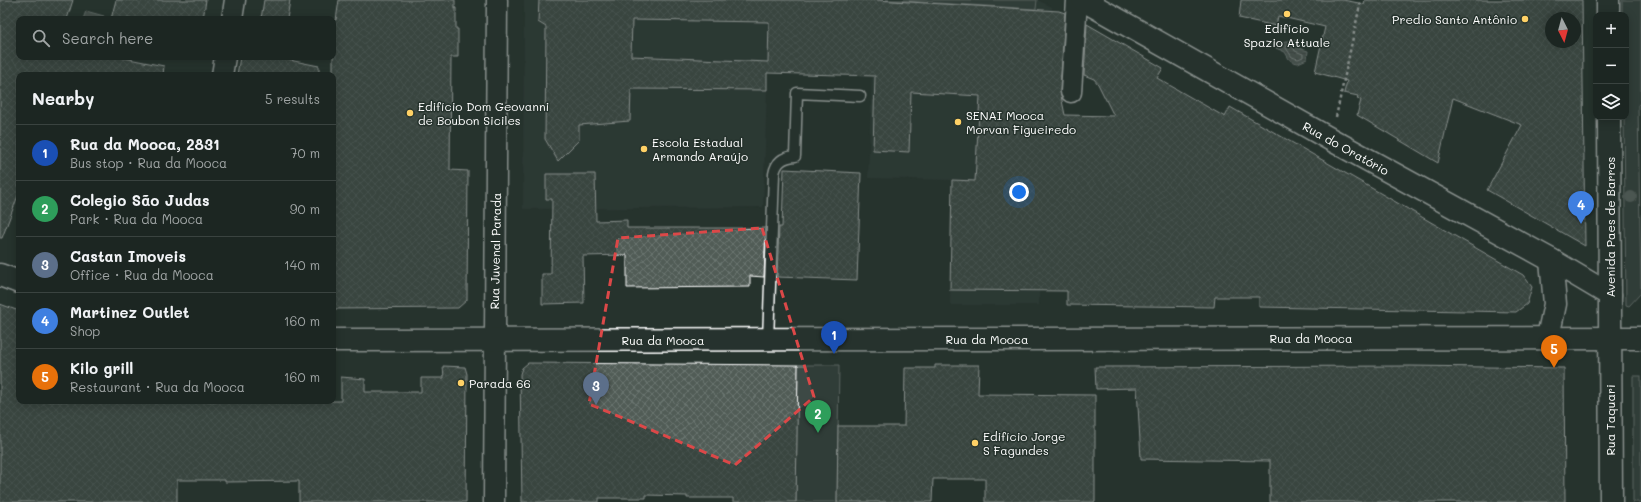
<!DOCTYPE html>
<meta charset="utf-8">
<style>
body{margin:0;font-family:Mali,sans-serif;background:#29322f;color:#f1f3f6}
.controls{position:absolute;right:12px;top:12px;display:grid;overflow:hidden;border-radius:8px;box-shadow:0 2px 10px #0003}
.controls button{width:36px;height:36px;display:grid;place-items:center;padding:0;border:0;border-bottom:1px solid #3a4340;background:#1c2622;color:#f1f3f6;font:20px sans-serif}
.compass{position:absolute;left:1545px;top:12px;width:36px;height:36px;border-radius:50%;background:#1c2622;box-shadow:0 2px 10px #0003;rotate:174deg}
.you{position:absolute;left:1019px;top:192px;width:14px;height:14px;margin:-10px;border:3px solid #fff;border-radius:50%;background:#1a73e8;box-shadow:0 0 0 6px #1a73e833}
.badge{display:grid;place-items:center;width:26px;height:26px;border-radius:50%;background:#1a73e8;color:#fff;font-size:13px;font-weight:700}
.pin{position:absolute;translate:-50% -33px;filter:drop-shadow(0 1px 2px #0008)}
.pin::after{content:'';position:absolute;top:21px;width:14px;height:12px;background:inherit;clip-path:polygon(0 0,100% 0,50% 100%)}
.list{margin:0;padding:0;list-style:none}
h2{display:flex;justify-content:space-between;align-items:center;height:52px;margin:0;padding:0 16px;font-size:17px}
h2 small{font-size:13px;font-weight:400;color:#a0a5a5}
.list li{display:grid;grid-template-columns:26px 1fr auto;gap:12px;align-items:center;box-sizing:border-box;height:56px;padding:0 16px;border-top:1px solid #3a4340}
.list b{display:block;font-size:15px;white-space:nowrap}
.list p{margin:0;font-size:13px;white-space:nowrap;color:#a0a5a5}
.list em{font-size:13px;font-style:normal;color:#a0a5a5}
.icon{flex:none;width:22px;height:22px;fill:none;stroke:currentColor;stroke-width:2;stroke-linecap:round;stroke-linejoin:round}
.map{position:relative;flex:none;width:1641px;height:502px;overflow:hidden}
.search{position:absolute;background:#1c2622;box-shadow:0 2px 10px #0003;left:16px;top:16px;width:320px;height:44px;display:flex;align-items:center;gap:10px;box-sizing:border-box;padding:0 14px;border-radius:8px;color:#a0a5a5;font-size:15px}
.panel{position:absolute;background:#1c2622;box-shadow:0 2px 10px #0003;left:16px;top:72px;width:320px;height:332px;border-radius:8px}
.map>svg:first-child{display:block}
</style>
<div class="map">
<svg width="1641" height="502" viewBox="0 0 1641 502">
<defs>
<pattern id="water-rules" width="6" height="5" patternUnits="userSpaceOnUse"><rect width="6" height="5" fill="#67706c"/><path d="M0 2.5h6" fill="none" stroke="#575a59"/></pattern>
<pattern id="building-cross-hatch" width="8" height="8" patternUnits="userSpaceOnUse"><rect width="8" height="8" fill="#515c57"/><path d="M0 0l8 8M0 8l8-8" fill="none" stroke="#6b7470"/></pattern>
</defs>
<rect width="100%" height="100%" fill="#26332d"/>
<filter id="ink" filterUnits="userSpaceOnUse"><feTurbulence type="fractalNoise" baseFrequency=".025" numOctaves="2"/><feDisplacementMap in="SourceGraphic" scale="8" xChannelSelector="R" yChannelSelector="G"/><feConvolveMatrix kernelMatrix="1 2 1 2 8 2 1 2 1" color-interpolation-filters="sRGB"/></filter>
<g filter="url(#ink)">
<!-- built -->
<g fill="#333f3a">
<path d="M 524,0 L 770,0 L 763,207 L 523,209 Z"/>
<path d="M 875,0 L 1037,0 L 1052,7 L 1042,169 L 1039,305 L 950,305 L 952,180 L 868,178 Z"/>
</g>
<!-- green -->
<g fill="#3e4944" stroke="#9ea4a2">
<path d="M 886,0 L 1037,0 L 1036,9 Z"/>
<path d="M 1622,0 L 1641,0 L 1641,102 L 1638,105 L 1641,293 L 1629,306 L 1626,305 L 1624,117 L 1626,117 L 1626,15 L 1622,15 Z"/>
<path d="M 798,365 L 839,365 L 837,502 L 796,502 Z"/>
<rect x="1633" y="376" width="8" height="126"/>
</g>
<!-- water -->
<g fill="url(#water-rules)" stroke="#a4a9a7">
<path d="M 86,11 L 104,16 L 103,19 L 83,19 Z"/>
<path d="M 1285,41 L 1299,41 L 1298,48 L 1308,51 L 1307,59 L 1298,63 L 1293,62 L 1289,59 L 1285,52 L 1276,48 Z"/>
</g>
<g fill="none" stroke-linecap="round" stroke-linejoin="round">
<!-- shore -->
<path stroke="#c2c6c4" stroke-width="1" d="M 1288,45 L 1293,46 L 1295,51 L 1303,54 L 1303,57 L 1298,59 L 1292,57 L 1286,48 Z"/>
</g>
<!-- building -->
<g fill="url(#building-cross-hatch)" stroke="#fff" fill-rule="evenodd">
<path d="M 0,0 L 73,0 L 67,19 L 19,19 L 19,57 L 119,57 L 164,66 L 163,75 L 19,75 L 19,193 L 2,238 L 0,238 Z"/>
<path d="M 116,0 L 206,0 L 203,19 L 111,19 Z"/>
<path d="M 264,0 L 290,0 L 287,19 L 261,19 Z"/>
<path d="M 339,0 L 455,0 L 455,8 L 456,8 L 456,29 L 458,29 L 458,57 L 451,57 L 450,170 L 468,171 L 467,300 L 458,308 L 333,309 L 333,19 L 336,20 Z"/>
<path d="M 539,0 L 876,0 L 1059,11 L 1065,13 L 1060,91 L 1065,115 L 1114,116 L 1098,84 L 1094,79 L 1084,75 L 1087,24 L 1163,68 L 1157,78 L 1225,117 L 1230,107 L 1523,275 L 1532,287 L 1527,304 L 1516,312 L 1259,307 L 1259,297 L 1215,297 L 1214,307 L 1067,305 L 1067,291 L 950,290 L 952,180 L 975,181 L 980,96 L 911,92 L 909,152 L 873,150 L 875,76 L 767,73 L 767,90 L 631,89 L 630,121 L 579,125 L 579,140 L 558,161 L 545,139 L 546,27 L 538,22 ZM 632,20 L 769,22 L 768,62 L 631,56 Z"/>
<path d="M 1241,0 L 1343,0 L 1364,4 L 1365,0 L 1582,0 L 1585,246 L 1487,190 L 1522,125 L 1453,98 L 1438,163 L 1357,115 L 1361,100 L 1357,99 L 1358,96 L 1344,93 L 1347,81 L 1315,72 L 1325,27 L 1278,16 L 1276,26 L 1239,18 ZM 1551,18 L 1575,18 L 1575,42 L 1551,42 Z"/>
<path d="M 240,57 L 274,57 L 319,66 L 319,75 L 237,75 Z"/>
<path d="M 784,169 L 861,173 L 857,280 L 777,277 L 779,227 L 782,227 Z"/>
<path d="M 546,174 L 595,174 L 596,221 L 627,220 L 627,228 L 766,228 L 764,277 L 750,276 L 750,287 L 627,288 L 627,255 L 583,256 L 584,303 L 542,304 L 542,274 L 551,274 L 552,199 L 546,199 Z"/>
<path d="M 0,304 L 19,311 L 19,401 L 341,401 L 341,377 L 365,379 L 365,392 L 421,392 L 421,378 L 444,378 L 443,366 L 465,367 L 467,374 L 466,502 L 299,502 L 299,481 L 225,482 L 225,480 L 177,480 L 177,502 L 0,502 Z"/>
<path d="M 528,363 L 798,365 L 796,502 L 733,502 L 733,498 L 687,498 L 687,496 L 646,495 L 646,498 L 599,498 L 599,502 L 522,502 L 520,374 L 522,368 Z"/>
<path d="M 935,365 L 979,365 L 978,394 L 1095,395 L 1095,502 L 985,502 L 985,479 L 933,479 L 932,502 L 837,502 L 838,426 L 904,426 L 905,368 L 935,368 Z"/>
<path d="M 1410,366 L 1564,368 L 1565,502 L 1270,502 L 1270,461 L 1141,459 L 1137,388 L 1096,389 L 1095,367 Z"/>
</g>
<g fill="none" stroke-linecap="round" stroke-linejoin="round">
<defs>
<path id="service" d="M 768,340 L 774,174 C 776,162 783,157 795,156 L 797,93 L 860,96"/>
<g id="minor">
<path d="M 232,19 L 235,0"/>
<path d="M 222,75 L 225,57"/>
<path d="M 1071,92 L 1077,0"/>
<path d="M 494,502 L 497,0"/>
</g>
<path id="tertiary" d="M 1083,0 L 1330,139 L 1551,260 L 1610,295"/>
<g id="secondary">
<path d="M 0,275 L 19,282"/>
<path d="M 1548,337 L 1555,304 L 1551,260"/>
<path d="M 333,340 L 1641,338"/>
</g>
<g id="primary">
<path d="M 1608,0 L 1608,15"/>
<path d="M 1609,117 L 1611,502"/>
</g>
</defs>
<!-- service casing -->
<use href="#service" stroke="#fff" stroke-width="13"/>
<!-- minor casing -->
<use href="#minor" stroke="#fff" stroke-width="23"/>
<!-- tertiary casing -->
<use href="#tertiary" stroke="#fff" stroke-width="25"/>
<!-- secondary casing -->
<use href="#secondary" stroke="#fff" stroke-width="25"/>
<!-- primary casing -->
<use href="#primary" stroke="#fff" stroke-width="25"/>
<!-- path -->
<path stroke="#fff" stroke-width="2.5" stroke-dasharray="3 3" stroke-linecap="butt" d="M 1336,117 L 1361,0"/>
<!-- service -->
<use href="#service" stroke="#26332d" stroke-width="10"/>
<!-- minor -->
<use href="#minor" stroke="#26332d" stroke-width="20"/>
<!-- tertiary -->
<use href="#tertiary" stroke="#26332d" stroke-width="22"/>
<!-- secondary -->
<use href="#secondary" stroke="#26332d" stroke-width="22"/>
<!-- primary -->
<use href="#primary" stroke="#26332d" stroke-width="22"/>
</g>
<!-- trees -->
<circle fill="#78807d" cx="1631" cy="197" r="6"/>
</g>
<!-- marked area -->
<path d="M0 0H1641V502H0ZM 762,228 L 814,397 L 735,465 L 589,404 L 618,238 Z" fill="#26332d" fill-opacity=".55" fill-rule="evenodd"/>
<path fill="none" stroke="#dc4848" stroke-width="3" stroke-dasharray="8 5" stroke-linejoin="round" d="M 762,228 L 814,397 L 735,465 L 589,404 L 618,238 Z"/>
<!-- markers -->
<g fill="#ffd166" stroke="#26332d" stroke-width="1.5">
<circle cx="1287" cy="14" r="4"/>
<circle cx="1525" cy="19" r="4"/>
<circle cx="410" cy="113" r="4"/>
<circle cx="958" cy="122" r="4"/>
<circle cx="644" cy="149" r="4"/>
<circle cx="461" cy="383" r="4"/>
<circle cx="975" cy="443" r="4"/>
</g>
<g text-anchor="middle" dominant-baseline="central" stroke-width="3" stroke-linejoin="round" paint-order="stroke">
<!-- poi labels -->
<g font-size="12" fill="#fff" stroke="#26332d" text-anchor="start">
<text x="1517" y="19" text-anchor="end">Predio Santo Antônio</text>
<text x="1287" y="28" text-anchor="middle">Edifício<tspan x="1287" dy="14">Spazio Attuale</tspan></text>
<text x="418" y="106">Edifício Dom Geovanni<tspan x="418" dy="14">de Boubon Siciles</tspan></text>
<text x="966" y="115">SENAI Mooca<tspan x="966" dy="14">Morvan Figueiredo</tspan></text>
<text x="652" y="142">Escola Estadual<tspan x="652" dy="14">Armando Araújo</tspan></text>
<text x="469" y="383">Parada 66</text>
<text x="983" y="436">Edifício Jorge<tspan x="983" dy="14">S Fagundes</tspan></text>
</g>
<!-- street labels -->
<g font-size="12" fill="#fff" stroke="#26332d">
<text transform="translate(1346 148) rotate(29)">Rua do Oratório</text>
<text transform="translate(1610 227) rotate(-90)">Avenida Paes de Barros</text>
<text transform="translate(495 251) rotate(-89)">Rua Juvenal Parada</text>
<text x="1311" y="338">Rua da Mooca</text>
<text x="987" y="339">Rua da Mooca</text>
<text x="663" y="340">Rua da Mooca</text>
<text transform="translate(1610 420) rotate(-90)">Rua Taquari</text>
</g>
</g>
</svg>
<div class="controls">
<button>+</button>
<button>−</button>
<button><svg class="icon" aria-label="layers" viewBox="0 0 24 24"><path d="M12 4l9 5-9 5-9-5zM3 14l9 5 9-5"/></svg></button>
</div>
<svg class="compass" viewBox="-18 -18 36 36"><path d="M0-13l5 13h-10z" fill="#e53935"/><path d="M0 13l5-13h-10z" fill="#a0a5a5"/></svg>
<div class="you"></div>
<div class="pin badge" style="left:834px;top:354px;background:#1a4fb4">1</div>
<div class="pin badge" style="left:818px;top:433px;background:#2e9e5b">2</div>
<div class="pin badge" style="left:596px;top:405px;background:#5c6f8a">3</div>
<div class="pin badge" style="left:1581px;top:224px;background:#3f7fe0">4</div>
<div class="pin badge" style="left:1554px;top:368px;background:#e8710a">5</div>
<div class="search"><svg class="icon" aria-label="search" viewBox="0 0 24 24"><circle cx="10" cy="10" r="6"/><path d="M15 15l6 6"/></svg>Search here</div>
<section class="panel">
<h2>Nearby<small>5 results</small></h2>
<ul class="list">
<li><span class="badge" style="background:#1a4fb4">1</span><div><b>Rua da Mooca, 2831</b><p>Bus stop · Rua da Mooca</p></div><em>70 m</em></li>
<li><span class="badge" style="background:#2e9e5b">2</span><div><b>Colegio São Judas</b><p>Park · Rua da Mooca</p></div><em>90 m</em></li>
<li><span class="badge" style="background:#5c6f8a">3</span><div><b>Castan Imoveis</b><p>Office · Rua da Mooca</p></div><em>140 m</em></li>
<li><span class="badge" style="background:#3f7fe0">4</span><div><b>Martinez Outlet</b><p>Shop</p></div><em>160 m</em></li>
<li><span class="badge" style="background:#e8710a">5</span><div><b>Kilo grill</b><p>Restaurant · Rua da Mooca</p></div><em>160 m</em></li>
</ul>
</section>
</div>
